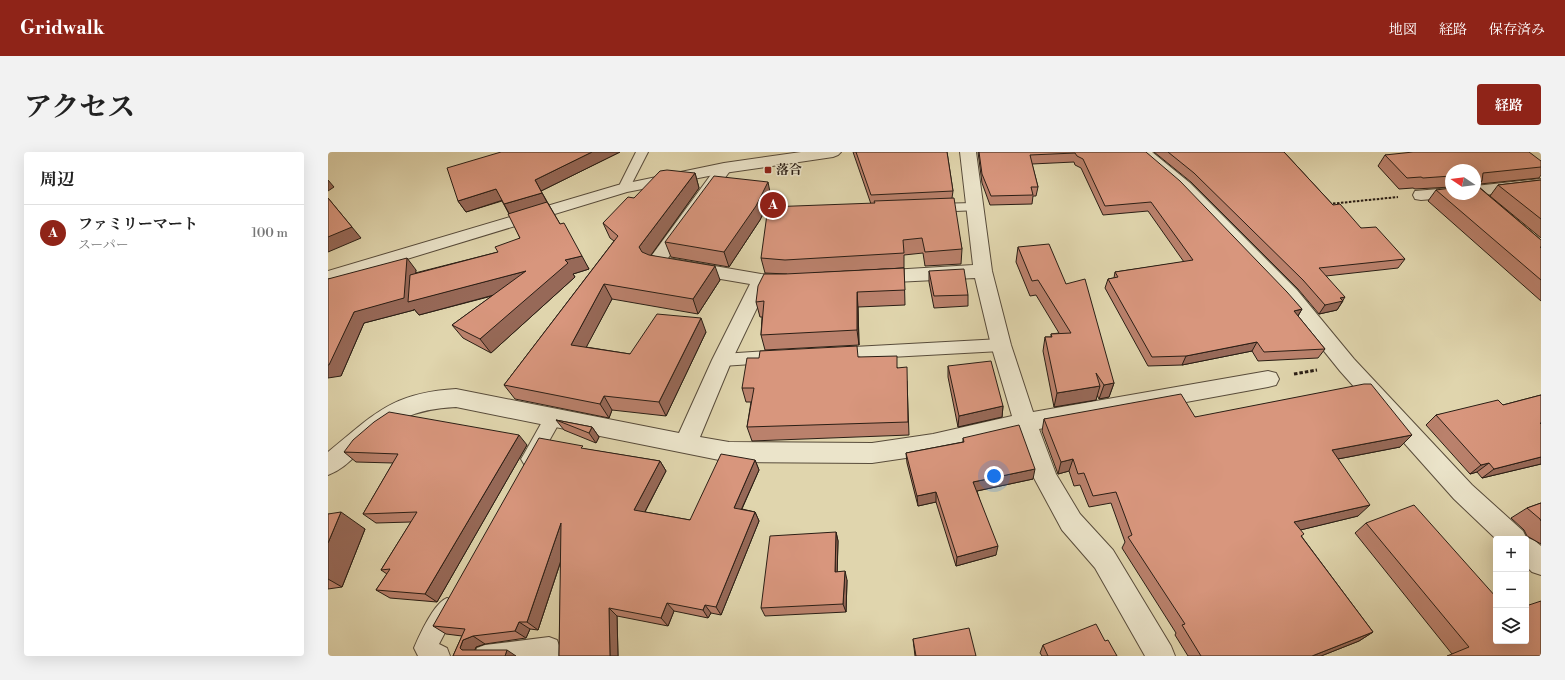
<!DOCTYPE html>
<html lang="ja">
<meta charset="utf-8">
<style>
body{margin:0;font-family:"Libre Bodoni","Noto Serif JP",serif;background:#f2f2f2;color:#222}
.controls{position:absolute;right:12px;bottom:12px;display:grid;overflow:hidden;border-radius:4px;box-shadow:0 4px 16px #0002}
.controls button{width:36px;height:36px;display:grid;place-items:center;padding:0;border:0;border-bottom:1px solid #e0e0e0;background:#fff;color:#222;font:20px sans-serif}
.compass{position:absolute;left:1117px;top:12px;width:36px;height:36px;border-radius:50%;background:#fff;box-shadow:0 4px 16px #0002;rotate:283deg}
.you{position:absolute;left:666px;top:324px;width:14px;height:14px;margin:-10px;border:3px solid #fff;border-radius:50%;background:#1a73e8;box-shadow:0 0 0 6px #1a73e833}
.badge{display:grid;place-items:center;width:26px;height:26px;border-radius:50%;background:#8f2418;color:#fff;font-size:13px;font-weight:700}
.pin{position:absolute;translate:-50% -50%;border:2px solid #fff;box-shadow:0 1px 4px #0006}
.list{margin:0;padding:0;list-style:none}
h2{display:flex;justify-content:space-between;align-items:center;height:52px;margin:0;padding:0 16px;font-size:17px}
h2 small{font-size:13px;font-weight:400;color:#767676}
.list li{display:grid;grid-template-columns:26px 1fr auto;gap:12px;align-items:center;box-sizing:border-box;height:56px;padding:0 16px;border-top:1px solid #e0e0e0}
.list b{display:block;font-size:15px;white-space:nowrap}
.list p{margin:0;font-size:13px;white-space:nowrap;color:#767676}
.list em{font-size:13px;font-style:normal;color:#767676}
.icon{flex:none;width:22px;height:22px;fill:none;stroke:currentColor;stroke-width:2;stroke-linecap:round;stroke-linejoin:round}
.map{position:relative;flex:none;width:1213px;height:504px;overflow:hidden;border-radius:4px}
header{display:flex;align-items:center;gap:24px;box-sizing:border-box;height:56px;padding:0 20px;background:#8f2418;color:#fff}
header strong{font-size:19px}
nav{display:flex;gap:22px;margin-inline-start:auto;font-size:14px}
.intro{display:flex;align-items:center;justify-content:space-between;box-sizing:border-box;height:96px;padding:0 24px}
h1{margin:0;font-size:28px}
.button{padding:10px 18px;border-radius:4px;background:#8f2418;color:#fff;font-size:14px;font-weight:700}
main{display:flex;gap:24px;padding:0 24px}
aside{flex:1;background:#fff;border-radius:4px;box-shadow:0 4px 16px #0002}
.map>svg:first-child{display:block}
</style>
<header>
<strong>Gridwalk</strong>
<nav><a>地図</a><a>経路</a><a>保存済み</a></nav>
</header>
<div class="intro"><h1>アクセス</h1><a class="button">経路</a></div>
<main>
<aside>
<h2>周辺<small></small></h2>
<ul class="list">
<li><span class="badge">A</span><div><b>ファミリーマート</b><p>スーパー</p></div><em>100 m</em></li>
</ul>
</aside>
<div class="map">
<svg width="1213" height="504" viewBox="0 0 1213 504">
<rect width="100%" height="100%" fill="#e0d5ad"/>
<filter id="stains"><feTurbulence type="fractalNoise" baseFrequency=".005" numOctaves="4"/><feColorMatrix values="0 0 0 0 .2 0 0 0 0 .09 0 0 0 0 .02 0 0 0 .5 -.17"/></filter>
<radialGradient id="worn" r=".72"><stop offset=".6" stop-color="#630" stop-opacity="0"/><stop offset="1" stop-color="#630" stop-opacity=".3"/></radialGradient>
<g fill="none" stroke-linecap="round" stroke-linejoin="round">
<defs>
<g id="service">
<path d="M 308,0 L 320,0 L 300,39 L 292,39 L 290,36 Z"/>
<path d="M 646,51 L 651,52 L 653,55 L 651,58 L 604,60 L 599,59 L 597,56 L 599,53 L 604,52 Z"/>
<path d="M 673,187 L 679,189 L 681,193 L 679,197 L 673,199 L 507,208 L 501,206 L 499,202 L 501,198 L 507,196 Z"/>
<path d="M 441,199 L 447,201 L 449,205 L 447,209 L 441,211 L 394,214 L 388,212 L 386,208 L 388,204 L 394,202 Z"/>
<path d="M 225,259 L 231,261 L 234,266 L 208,312 L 202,315 L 196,312 L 193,307 L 196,302 L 219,261 Z"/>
<path d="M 119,446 L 126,449 L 130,456 L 111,492 L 119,496 L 122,504 L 90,504 L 86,496 C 92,482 106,451 119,446 Z"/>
<path d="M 221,485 L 229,488 L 232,496 L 232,504 L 146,504 L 149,496 L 157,493 Z"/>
</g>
<g id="minor">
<path d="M 632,0 L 648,0 L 664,119 L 683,193 L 705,260 L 940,219 L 948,221 L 951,227 L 948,233 L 940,235 L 711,277 L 728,322 L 752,362 L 785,398 L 843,494 L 847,504 L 817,504 L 767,416 L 734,378 L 706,326 L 690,281 L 605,302 L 544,311 L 401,310 L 128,255 C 85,257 66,268 35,297 C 24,307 14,318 0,323 L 0,300 C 47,262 63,241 128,237 L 351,281 L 384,208 L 422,132 L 328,116 L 322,114 L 319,110 L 390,13 L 402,13 L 404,16 L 340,106 L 433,122 L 469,126 L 471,130 L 469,134 L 462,136 L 439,135 L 404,208 L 372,285 L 401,290 L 544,291 L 605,282 L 684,264 L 663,193 L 647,126 L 547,131 L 540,129 L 538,125 L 540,121 L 547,119 L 645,113 Z"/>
<path d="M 807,0 L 824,0 L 862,31 L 969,138 L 1026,207 L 1144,333 L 1195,379 L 1198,385 L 1207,389 L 1213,394 L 1213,423 L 1204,420 L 1198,414 L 1198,387 L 1168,387 L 1126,347 L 1012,219 L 955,148 L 850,37 Z"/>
<path d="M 1213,27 L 1213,37 L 1147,44 L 1141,42 L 1147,42 L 1147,34 Z"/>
<path d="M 1123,36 L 1123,42 L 1131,42 L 1129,45 L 1093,48 L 1087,47 L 1085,43 L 1087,39 Z"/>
</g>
<path id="tertiary" d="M 473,0 L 513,0 L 510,3 L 505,5 L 396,21 L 299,40 L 0,131 L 0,119 L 290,33 L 396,11 Z"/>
</defs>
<!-- service casing -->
<use href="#service" stroke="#584c3b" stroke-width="2"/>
<!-- minor casing -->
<use href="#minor" stroke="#584c3b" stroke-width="2"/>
<!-- tertiary casing -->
<use href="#tertiary" stroke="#584c3b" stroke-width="2"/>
<!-- path-far1 -->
<path stroke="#2a1e15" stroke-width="2" stroke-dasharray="2.5 1.5" stroke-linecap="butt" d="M 1001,52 L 1070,45"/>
<!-- path -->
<path stroke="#2a1e15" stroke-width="3" stroke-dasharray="3.5 2" stroke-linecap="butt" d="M 966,222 L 989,218"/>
<!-- service -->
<use href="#service" fill="#ebe4ca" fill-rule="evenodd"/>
<!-- minor -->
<use href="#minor" fill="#ebe4ca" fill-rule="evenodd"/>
<!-- tertiary -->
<use href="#tertiary" fill="#ebe4ca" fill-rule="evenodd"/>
</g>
<!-- wall -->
<g fill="#ba816c" stroke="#2a1e15">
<path d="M 173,0 L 292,0 L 213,39 L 232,72 L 261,117 L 245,122 L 247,125 L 163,201 L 135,186 L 124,173 L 164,144 L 91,163 L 86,157 L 86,158 L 36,171 L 13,224 L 0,127 L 88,118 L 87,121 L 170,100 L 192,86 L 181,62 L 174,49 L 138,60 L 130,49 Z"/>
<path d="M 525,0 L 619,0 L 625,39 L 624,46 L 634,97 L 633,112 L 597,114 L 595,101 L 576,103 L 576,116 L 485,121 L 576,116 L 577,153 L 530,155 L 531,193 L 437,198 L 433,183 L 434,165 L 432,165 L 428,150 L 459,122 L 437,121 L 433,106 L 543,52 Z"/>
<path d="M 650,0 L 818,0 L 974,157 L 970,164 L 997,197 L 990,206 L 930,209 L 924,199 L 854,213 L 820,214 L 777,136 L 780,127 L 786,126 L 787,120 L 856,110 L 820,59 L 775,63 L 753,16 L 747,13 L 746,10 L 704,12 L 710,35 L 708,44 L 705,44 L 704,52 L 662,53 L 654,31 Z"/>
<path d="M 826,0 L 956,0 L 1005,53 L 1033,76 L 1077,107 L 1070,116 L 998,124 L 1015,149 L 1009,158 L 991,162 L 970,137 L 863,30 Z"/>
<path d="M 1057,3 L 1213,9 L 1213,23 L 1211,26 L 1152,32 L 1150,34 L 1213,88 L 1213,149 L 1100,49 L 1108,38 L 1147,42 L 1147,18 L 1123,18 L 1123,35 L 1087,37 L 1085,36 L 1071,37 L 1050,14 Z"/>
<path d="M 367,21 L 371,36 L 323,103 L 392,128 L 370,162 L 284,147 L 258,195 L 302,202 L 378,180 L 338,264 L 284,258 L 281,266 L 187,247 L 176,233 L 286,89 L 282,86 L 275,71 L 306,46 Z"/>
<path d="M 1213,28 L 1213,86 L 1162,44 L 1170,33 Z"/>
<path d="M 443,45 L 432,68 L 401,115 L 343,105 L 337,90 Z"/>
<path d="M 690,95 L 738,132 L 786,231 L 781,245 L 771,247 L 769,243 L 768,248 L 726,255 L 715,199 L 717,185 L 723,185 L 723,182 L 731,181 L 708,143 L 702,144 L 688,110 Z"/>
<path d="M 601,119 L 640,143 L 640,154 L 606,156 L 601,130 Z"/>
<path d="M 531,205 L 570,216 L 579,229 L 581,283 L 424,289 L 419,275 L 423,250 L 418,250 L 414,236 Z"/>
<path d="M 620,214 L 675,254 L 674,265 L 630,275 L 620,225 Z"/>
<path d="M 1213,243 L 1213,312 L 1154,326 L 1149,320 L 1142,322 L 1098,273 L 1108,263 L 1175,253 Z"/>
<path d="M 867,265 L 1072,295 L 1010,307 L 1030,364 L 972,378 L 974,385 L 1045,480 L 1031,489 L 993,504 L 860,504 L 847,483 L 848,481 L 794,396 L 797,390 L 783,351 L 761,355 L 752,333 L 746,334 L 741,319 L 730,322 L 714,279 L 716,267 Z"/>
<path d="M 228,268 L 264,275 L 271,285 L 268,291 L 236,278 Z"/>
<path d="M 635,286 L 705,327 L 649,339 L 668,403 L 628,414 L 608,350 L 590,354 L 579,311 L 578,301 L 635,290 Z"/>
<path d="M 199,293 L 109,450 L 62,446 L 48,438 L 59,422 L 53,418 L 83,370 L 48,371 L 35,362 L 65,311 L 28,310 L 16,300 Z"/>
<path d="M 257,297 L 332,309 L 338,319 L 317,360 L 362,368 L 427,308 L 431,318 L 414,357 L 427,360 L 431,369 L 393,463 L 383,461 L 380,466 L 346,459 L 340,474 L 289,464 L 290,504 L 231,504 L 233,409 L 210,478 L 202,477 L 198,486 L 157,492 L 148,495 L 146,498 L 125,504 L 134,484 L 118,482 L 105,474 Z"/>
<path d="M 1213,351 L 1213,392 L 1199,384 L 1196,378 L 1183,366 L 1199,356 Z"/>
<path d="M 0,362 L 37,377 L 14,435 L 0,437 Z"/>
<path d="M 1038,371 L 1168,489 L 1213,504 L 1124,502 L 1027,381 Z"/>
<path d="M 508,380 L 510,389 L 509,420 L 519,428 L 518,460 L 437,464 L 433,456 Z"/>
<path d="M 585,487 L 648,504 L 587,504 Z"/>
<path d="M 777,489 L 789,504 L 714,504 L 712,501 L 715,493 Z"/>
</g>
<!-- shaded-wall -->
<g fill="#976958" stroke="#2a1e15">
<path d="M 264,0 L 292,0 L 213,39 L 207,28 Z"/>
<path d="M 367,21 L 371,36 L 318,110 L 311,95 Z"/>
<path d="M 0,28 L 6,35 L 0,39 Z"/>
<path d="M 1154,29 L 1147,38 L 1147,31 Z"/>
<path d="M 440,30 L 443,45 L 432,68 L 401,115 L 396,100 Z"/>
<path d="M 168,37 L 175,48 L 138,60 L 130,49 Z"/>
<path d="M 214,41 L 220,52 L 182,63 L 176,52 Z"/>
<path d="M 0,46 L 33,86 L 0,100 Z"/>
<path d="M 254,104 L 261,117 L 245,122 L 247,125 L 163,201 L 152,187 L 237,108 Z"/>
<path d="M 79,106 L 88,118 L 86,148 L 198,119 L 207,132 L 91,163 L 86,157 L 86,158 L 36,171 L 13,224 L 0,226 L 0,213 L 26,160 Z"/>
<path d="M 387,114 L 392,128 L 370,162 L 365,147 Z"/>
<path d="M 276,132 L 284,147 L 252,207 L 243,193 Z"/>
<path d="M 529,140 L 530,155 L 531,193 L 529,178 Z"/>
<path d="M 1017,145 L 1009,158 L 991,162 L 997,153 L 1012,146 Z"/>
<path d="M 974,157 L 968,167 L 966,159 Z"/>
<path d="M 373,166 L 378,180 L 338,264 L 331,250 Z"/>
<path d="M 929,190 L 924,199 L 854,213 L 858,204 Z"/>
<path d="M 786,231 L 781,245 L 771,247 L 776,233 Z"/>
<path d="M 772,234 L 768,248 L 726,255 L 729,241 Z"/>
<path d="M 276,244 L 284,258 L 281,266 L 272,252 Z"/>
<path d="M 675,254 L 674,265 L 630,275 L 631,264 Z"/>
<path d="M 264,275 L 271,285 L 268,291 L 261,281 Z"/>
<path d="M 191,283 L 199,293 L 109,450 L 97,442 Z"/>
<path d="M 1084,283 L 1072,295 L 994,310 L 1004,298 Z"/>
<path d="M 1213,305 L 1213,312 L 1154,326 L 1166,317 Z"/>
<path d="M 745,307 L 741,319 L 730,322 L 733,310 Z"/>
<path d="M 427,308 L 431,318 L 410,365 L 406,356 Z"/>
<path d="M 332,309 L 338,319 L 313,367 L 306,358 Z"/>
<path d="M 1161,311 L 1149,320 L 1142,322 L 1153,313 Z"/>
<path d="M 707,317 L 705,327 L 644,340 L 645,330 Z"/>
<path d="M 608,340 L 608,350 L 590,354 L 589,344 Z"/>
<path d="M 1042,353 L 1030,364 L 956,382 L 966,370 Z"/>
<path d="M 13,360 L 37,377 L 14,435 L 0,427 L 0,391 Z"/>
<path d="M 427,360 L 431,369 L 393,463 L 388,455 Z"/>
<path d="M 233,371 L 242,381 L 210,478 L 199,470 Z"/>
<path d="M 508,380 L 510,389 L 509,428 L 507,420 Z"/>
<path d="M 670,394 L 668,403 L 628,414 L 629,405 Z"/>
<path d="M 517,419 L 519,428 L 518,460 L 515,452 Z"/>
<path d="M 339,451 L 346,459 L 340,474 L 333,466 Z"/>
<path d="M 377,453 L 383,461 L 380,466 L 375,458 Z"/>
<path d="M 281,456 L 289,464 L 290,504 L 282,504 Z"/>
<path d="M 191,470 L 202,477 L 198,486 L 187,479 Z"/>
<path d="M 1045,480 L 1031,489 L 993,504 L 984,504 Z"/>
<path d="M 145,484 L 157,492 L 148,495 L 145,503 L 134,498 L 132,496 L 135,488 Z"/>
<path d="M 179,498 L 188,504 L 177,504 Z"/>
</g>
<!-- building -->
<g fill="#d8967d" stroke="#2a1e15">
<path d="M 173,0 L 264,0 L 207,28 L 214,41 L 176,52 L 168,37 L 130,49 L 119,16 Z"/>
<path d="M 528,0 L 619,0 L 625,39 L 543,43 Z"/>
<path d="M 651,0 L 818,0 L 852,29 L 959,140 L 974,157 L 966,159 L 997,197 L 936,200 L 929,190 L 858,204 L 824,205 L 780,127 L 790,125 L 787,120 L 865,108 L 823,50 L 777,54 L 755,7 L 749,4 L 747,1 L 702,3 L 710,35 L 703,35 L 705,43 L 663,44 L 654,22 Z"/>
<path d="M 840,0 L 956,0 L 1005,53 L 1012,52 L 1033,76 L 1048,75 L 1077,107 L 991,116 L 1017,145 L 1012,146 L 1015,149 L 997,153 L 975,128 L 866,21 Z"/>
<path d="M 1085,0 L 1201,0 L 1213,9 L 1213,15 L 1155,21 L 1154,29 L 1147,31 L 1147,18 L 1123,18 L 1123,24 L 1095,26 L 1093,25 L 1079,26 L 1057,3 Z"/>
<path d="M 339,18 L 367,21 L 311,95 L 314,100 L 321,103 L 387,114 L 365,147 L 276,132 L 243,193 L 302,202 L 329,162 L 373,166 L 331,250 L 276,244 L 272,252 L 176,233 L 290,84 L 275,71 L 300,45 L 306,46 L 332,19 Z"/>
<path d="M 386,24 L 440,30 L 428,54 L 396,100 L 337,90 Z"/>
<path d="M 1213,28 L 1213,67 L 1170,33 Z"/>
<path d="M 1147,32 L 1213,88 L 1213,95 L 1212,95 L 1213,96 L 1213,128 L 1108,38 L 1123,36 L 1123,42 L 1147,42 Z"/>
<path d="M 0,46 L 24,75 L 0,85 Z"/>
<path d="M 626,46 L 634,97 L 597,100 L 594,86 L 575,88 L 576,101 L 457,108 L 433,106 L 440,55 L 547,51 L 546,49 Z"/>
<path d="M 219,50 L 232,72 L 236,71 L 254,104 L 237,108 L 240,111 L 152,187 L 124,173 L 198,119 L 80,150 L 82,123 L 170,100 L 167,95 L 192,86 L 180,62 Z"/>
<path d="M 721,92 L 738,132 L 757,127 L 786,231 L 776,233 L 768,221 L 772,234 L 729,241 L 717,185 L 724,185 L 723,182 L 743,181 L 710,128 L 704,129 L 690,95 Z"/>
<path d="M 79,106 L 76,146 L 26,160 L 1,213 L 0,213 L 0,127 Z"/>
<path d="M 576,116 L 577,138 L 529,140 L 529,178 L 433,183 L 436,149 L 428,150 L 430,134 L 436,122 L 457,122 Z"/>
<path d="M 636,117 L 640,143 L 606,144 L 601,119 Z"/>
<path d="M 529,194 L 530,205 L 569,204 L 569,216 L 579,215 L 580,270 L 419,275 L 426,236 L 414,236 L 419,206 L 431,206 L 432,199 Z"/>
<path d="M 663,209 L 675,254 L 631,264 L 620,214 Z"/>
<path d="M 1036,232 L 1043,232 L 1084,283 L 1004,298 L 1042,353 L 966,370 L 976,382 L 973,384 L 1045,480 L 984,504 L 873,504 L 854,473 L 857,472 L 800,385 L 804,383 L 788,340 L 765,344 L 756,321 L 750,322 L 745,307 L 733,310 L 716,267 L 853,242 L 867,265 Z"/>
<path d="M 1213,243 L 1213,271 L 1212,271 L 1213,272 L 1213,305 L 1166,317 L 1161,311 L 1153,313 L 1108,263 L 1170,248 L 1175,253 Z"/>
<path d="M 61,260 L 191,283 L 97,442 L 48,438 L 62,417 L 53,418 L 89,360 L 35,362 L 70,302 L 16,300 L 25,288 L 46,270 Z"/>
<path d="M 228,268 L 264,275 L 261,281 Z"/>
<path d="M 691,273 L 707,317 L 645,330 L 670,394 L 629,405 L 608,340 L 589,344 L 578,301 L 636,290 L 635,286 Z"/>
<path d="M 211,286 L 255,294 L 253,296 L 332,309 L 306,358 L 362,368 L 393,302 L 427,308 L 406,356 L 427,360 L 388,455 L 377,453 L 375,458 L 339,451 L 333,466 L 281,456 L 282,504 L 231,504 L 233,371 L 199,470 L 191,470 L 187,479 L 145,484 L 135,488 L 132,496 L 134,498 L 179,498 L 177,504 L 125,504 L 137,477 L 105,474 Z"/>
<path d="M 1213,351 L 1213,369 L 1212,367 L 1199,356 Z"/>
<path d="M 1086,353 L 1168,445 L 1168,489 L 1198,489 L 1198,454 L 1213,449 L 1213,504 L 1119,504 L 1141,495 L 1038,371 Z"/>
<path d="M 13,360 L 0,391 L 0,362 Z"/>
<path d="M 508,380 L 507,420 L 517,419 L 515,452 L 433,456 L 442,384 Z"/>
<path d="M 768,472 L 777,489 L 780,488 L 789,504 L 720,504 L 715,493 Z"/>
<path d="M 641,476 L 648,504 L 588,504 L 585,487 Z"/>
</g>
<!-- markers -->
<rect fill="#8f2418" stroke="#ebe4ca" stroke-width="1.5" x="436" y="14" width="8" height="8" rx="2"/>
<g text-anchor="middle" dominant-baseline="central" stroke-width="3" stroke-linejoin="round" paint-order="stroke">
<!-- far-poi labels -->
<g font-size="13" font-weight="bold" fill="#2a1e15" stroke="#ebe4ca" text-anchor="start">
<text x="448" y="18">落合</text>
</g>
</g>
<rect width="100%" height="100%" filter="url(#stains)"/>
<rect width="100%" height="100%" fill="url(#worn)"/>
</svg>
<div class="controls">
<button>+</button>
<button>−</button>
<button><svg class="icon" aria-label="layers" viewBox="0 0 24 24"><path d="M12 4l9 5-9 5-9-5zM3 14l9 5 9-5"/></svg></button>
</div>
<svg class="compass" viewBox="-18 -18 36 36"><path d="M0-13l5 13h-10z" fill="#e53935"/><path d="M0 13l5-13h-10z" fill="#767676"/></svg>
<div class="you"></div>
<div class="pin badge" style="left:445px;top:53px">A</div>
</div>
</main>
